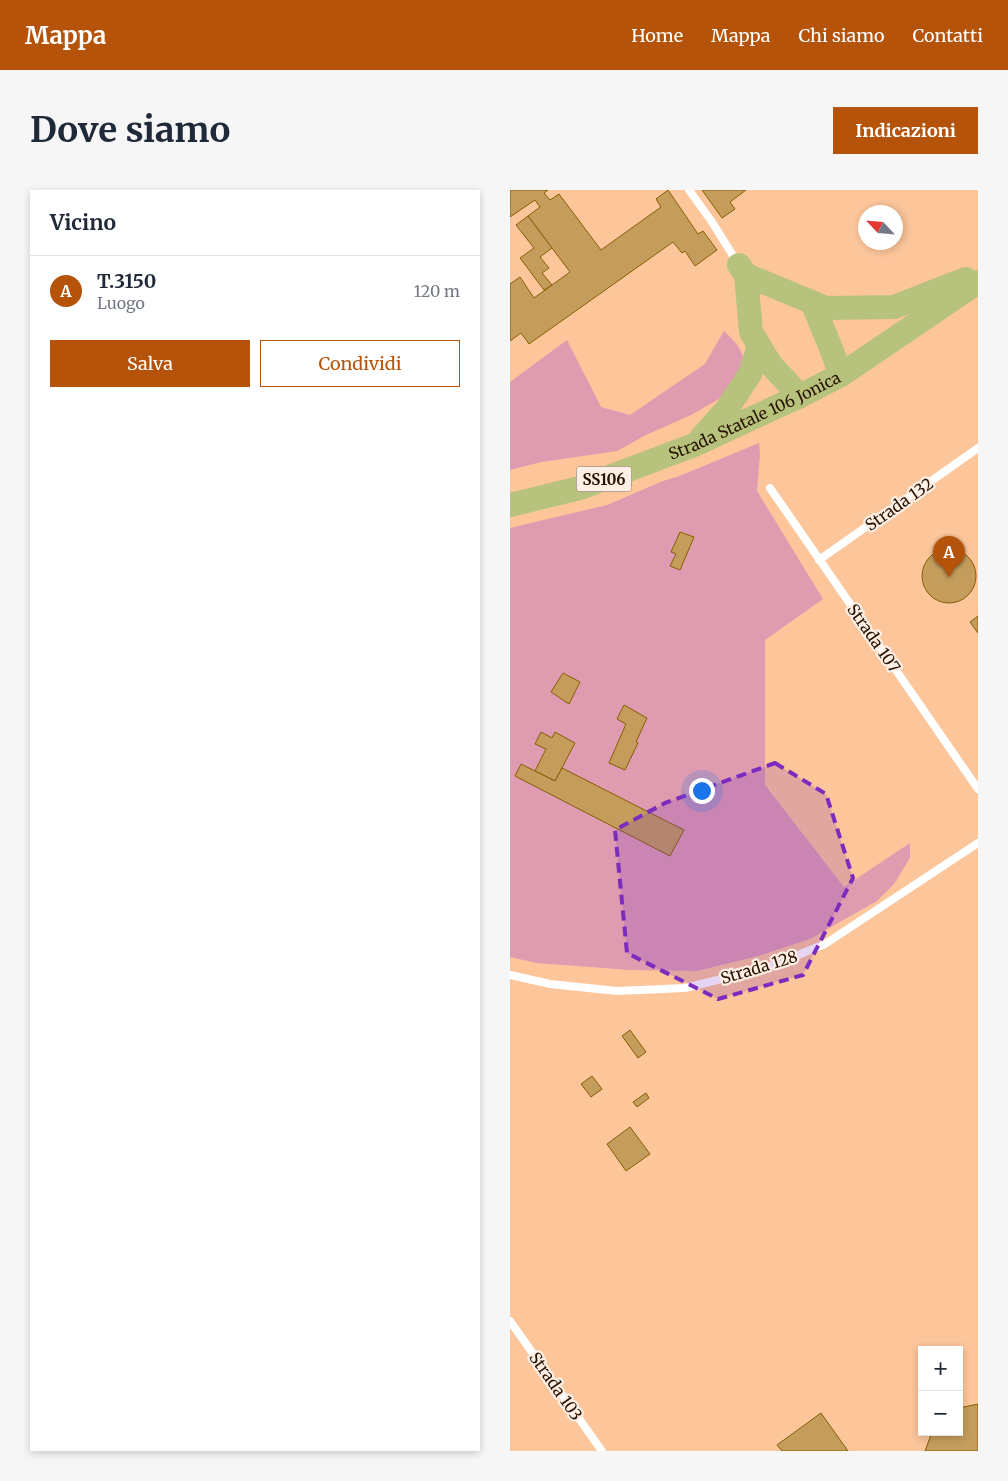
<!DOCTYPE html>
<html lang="it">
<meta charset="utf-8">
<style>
body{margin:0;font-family:Merriweather,serif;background:#f6f6f7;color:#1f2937}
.controls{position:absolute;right:15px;bottom:15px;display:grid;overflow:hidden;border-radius:0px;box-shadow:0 2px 8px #0003}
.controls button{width:45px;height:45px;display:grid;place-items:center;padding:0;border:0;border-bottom:1px solid #e0e1e3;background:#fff;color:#1f2937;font:25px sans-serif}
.compass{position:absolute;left:348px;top:15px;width:45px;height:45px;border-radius:50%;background:#fff;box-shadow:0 2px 8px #0003;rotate:296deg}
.you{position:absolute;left:191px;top:600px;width:18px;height:18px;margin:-12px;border:4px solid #fff;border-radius:50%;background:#1a73e8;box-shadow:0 0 0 8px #1a73e833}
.badge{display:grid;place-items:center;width:32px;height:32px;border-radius:50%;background:#b45309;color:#fff;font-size:16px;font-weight:700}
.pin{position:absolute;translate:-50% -41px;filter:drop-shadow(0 1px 2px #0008)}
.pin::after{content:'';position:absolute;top:26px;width:18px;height:15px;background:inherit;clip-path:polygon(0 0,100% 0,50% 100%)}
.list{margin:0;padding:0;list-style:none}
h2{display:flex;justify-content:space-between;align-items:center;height:65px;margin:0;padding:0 20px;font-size:21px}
h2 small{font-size:16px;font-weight:400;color:#747a83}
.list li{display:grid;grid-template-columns:32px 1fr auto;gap:15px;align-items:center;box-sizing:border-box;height:70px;padding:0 20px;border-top:1px solid #e0e1e3}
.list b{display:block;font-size:19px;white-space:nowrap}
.list p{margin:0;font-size:16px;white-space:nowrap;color:#747a83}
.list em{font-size:16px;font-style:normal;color:#747a83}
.actions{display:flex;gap:10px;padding:15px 20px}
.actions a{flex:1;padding:11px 0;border:1px solid #b45309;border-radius:0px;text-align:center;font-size:18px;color:#b45309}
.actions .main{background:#b45309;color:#fff}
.map{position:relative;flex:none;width:468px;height:1261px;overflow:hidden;border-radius:0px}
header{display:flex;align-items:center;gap:30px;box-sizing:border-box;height:70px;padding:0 25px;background:#b45309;color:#fff}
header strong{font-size:24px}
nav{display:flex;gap:28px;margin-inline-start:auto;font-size:18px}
.intro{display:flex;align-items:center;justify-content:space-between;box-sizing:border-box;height:120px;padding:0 30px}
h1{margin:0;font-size:35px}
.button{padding:12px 22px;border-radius:0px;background:#b45309;color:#fff;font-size:18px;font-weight:700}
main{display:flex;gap:30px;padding:0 30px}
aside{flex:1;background:#fff;border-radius:0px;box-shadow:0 2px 8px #0003}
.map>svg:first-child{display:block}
</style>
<header>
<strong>Mappa</strong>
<nav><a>Home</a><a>Mappa</a><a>Chi siamo</a><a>Contatti</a></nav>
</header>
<div class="intro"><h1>Dove siamo</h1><a class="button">Indicazioni</a></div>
<main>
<aside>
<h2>Vicino<small></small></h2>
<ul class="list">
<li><span class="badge">A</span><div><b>T.3150</b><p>Luogo</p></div><em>120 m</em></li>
</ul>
<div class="actions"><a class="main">Salva</a><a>Condividi</a></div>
</aside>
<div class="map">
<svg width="468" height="1261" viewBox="0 0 468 1261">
<rect width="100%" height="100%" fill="#fcc59a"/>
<!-- green -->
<g fill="#df9bb0">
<path d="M 214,141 C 226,152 233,160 235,177 L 209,209 L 181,225 L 136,245 L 107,261 L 31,272 L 0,280 L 0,192 L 57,150 L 91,217 L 120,225 L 195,174 Z"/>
<path d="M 249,253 L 250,264 L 247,301 L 313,409 L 255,450 L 255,595 L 334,697 L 400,653 L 400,668 L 384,694 L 367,711 L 300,749 L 248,766 L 187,781 L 120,780 L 27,773 L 0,767 L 0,338 L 97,315 L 153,291 L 167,287 Z"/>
</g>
<!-- building -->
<g fill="#c49d5c" stroke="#865e03">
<path d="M 0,0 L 38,0 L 34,3 L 40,10 L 49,4 L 91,60 L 151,17 L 146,9 L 158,0 L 188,44 L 193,41 L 207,60 L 185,76 L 175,61 L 172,63 L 163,52 L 19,154 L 11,143 L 0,151 L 0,94 L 10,87 L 24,108 L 60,82 L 18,26 L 30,17 L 25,10 L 0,27 Z"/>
<path d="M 192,0 L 236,0 L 220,12 L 225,19 L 212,28 Z"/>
<path d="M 18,26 L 42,58 L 30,67 L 39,78 L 32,83 L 42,95 L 34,100 L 10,68 L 24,58 L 6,35 Z"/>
<path d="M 170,342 L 184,347 L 170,380 L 160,376 L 166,364 L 161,362 Z"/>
<circle cx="439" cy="386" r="27"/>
<path d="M 468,426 L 468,443 L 460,432 Z"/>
<path d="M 53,483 L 70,492 L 59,514 L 41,502 Z"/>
<path d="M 114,515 L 137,528 L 126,552 L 128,553 L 115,580 L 99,573 L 116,534 L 107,529 Z"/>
<path d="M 31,542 L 42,548 L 45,542 L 65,553 L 45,591 L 25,581 L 36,559 L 25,554 Z"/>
<path d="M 11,574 L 45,591 L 52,578 L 174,640 L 160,666 L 5,586 Z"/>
<path d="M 120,840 L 136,862 L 128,868 L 112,846 Z"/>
<path d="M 82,886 L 92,899 L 81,907 L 71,894 Z"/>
<path d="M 136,903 L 139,908 L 127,917 L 123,912 Z"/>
<path d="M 120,937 L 140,964 L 116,981 L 97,954 Z"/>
<path d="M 468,1214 L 468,1261 L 415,1261 L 422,1242 L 449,1242 L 449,1218 Z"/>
<path d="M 311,1223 L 338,1261 L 272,1261 L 267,1255 Z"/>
</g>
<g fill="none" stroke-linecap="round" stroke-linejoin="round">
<!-- service -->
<g stroke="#fff" stroke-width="8">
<path d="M 179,0 L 202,32 L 227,72"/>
<path d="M 260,298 L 468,599"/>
<path d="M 309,370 L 468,258"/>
<path d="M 0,785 L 40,794 L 107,801 L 175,798 L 256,778 L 315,754 L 468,653"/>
<path d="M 0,1131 L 92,1261"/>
</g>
<!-- primary -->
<g stroke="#b7c37d" stroke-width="24">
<path d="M 229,75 L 236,85 L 241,142 L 261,175 L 290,206"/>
<path d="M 236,85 L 316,118 L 384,117 L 456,89"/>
<path d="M 302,112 L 320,156 L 331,185"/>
<path d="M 191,248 L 217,219 L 240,184 L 249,156"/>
<path id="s1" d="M 0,315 L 70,298 L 184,255 L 290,206 L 331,185 L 468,92"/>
</g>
</g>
<!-- marked area -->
<path fill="#7b2cbf" fill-opacity="0.2" stroke="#7b2cbf" stroke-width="4" stroke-dasharray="10 6" stroke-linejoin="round" d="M 265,573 L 316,604 L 343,688 L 293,785 L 208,809 L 117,763 L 105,640 L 155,613 Z"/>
<g text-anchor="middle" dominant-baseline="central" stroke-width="4.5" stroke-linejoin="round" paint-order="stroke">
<!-- shield labels -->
<rect fill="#feefe5" stroke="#695445" stroke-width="1" x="66.5" y="276.5" width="55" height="25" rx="4"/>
<g font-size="15" font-weight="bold" fill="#291100">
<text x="94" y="289">SS106</text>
</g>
<!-- street labels -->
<g font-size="16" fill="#291100" stroke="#feefe5">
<text stroke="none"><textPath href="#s1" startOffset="261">Strada Statale 106 Jonica</textPath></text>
<text transform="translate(389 314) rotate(-35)">Strada 132</text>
<text transform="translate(364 448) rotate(55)">Strada 107</text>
<text transform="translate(249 777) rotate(-17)">Strada 128</text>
<text transform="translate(46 1196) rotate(55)">Strada 103</text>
</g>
</g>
</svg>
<div class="controls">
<button>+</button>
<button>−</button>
</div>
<svg class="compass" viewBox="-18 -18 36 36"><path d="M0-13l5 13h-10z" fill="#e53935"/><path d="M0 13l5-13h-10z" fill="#747a83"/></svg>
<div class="you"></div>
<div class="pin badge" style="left:439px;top:387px">A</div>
</div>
</main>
